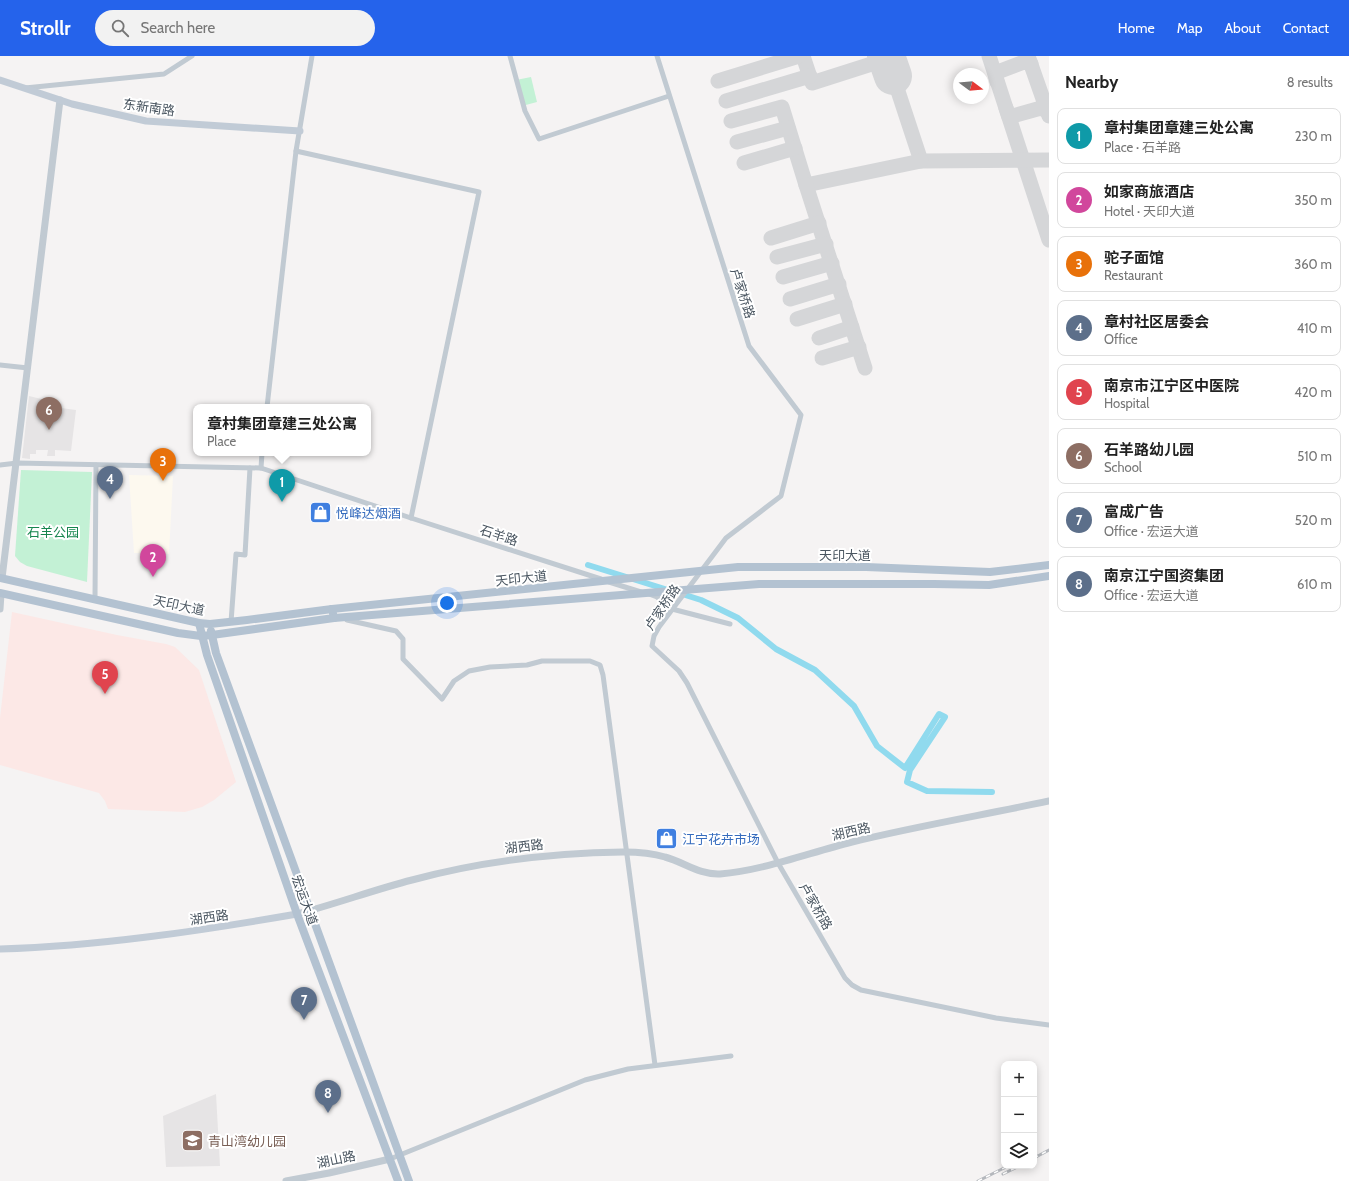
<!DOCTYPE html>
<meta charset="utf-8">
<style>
body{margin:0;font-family:Cabin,"Noto Sans SC",sans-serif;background:#f2f2f2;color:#222}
.controls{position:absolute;right:12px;bottom:12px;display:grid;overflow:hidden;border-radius:8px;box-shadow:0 2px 10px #0003}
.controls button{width:36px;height:36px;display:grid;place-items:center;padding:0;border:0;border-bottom:1px solid #e0e0e0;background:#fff;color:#222;font:20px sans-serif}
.compass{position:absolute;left:953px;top:12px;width:36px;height:36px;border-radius:50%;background:#fff;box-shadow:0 2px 10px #0003;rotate:106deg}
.you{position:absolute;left:447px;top:547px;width:14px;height:14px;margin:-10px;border:3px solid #fff;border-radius:50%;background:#1a73e8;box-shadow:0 0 0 6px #1a73e833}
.badge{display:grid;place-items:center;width:26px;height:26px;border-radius:50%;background:#2563eb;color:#fff;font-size:13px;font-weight:700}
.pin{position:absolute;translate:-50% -33px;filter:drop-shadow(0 1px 2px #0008)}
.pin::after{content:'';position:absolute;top:21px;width:14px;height:12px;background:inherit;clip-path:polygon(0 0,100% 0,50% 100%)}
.popup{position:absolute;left:193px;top:348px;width:178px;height:52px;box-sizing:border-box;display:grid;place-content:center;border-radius:8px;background:#fff;filter:drop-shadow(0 1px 3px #0005);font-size:13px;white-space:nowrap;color:#767676}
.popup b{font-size:15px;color:#222}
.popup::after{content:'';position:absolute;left:50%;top:100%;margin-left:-8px;border:8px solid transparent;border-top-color:#fff}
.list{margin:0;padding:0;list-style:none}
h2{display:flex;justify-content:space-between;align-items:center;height:52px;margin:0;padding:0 16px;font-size:17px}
h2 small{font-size:13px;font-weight:400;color:#767676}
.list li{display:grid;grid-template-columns:26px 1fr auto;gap:12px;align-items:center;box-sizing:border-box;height:56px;margin:0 8px 8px;padding:0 8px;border:1px solid #e0e0e0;border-radius:8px}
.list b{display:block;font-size:15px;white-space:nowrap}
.list p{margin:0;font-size:13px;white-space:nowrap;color:#767676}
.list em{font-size:13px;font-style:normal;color:#767676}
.icon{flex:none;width:22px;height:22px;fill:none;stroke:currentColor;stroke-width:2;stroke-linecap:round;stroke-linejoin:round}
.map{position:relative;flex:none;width:1049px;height:1125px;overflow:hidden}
header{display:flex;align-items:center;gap:24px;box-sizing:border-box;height:56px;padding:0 20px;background:#2563eb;color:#fff}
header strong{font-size:19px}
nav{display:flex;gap:22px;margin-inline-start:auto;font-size:14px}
.search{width:280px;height:36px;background:#f2f2f2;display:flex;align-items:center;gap:10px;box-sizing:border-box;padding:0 14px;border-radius:22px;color:#767676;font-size:15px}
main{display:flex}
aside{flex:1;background:#fff}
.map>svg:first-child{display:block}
</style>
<header>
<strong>Strollr</strong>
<div class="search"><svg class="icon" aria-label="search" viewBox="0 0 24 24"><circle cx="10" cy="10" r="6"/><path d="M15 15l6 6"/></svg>Search here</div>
<nav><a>Home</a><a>Map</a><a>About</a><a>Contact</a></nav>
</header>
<main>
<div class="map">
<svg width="1049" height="1125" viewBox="0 0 1049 1125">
<rect width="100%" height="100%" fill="#f5f3f3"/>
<!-- commercial -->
<path fill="#fdf9ef" d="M 129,419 L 173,420 L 169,498 L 134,497 Z"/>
<!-- education -->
<g fill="#e6e4e5">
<path d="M 29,340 L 62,348 L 61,352 L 76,354 L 71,395 L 55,394 L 55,400 L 47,400 L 48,394 L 36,394 L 36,398 L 30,398 L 30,403 L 22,402 Z"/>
<path d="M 216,1038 L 220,1110 L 166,1111 L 163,1060 Z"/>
</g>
<!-- medical -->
<path fill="#fce8e6" d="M 12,556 L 117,579 L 166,588 L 175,591 L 199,614 L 236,726 L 214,744 L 202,751 L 185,756 L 108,753 L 105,745 L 99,737 L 0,709 L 0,662 Z"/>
<!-- green -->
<g fill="#c3f1d5">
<path d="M 531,21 L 537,46 L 522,50 L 516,24 Z"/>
<path d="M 21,414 L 92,416 L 87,526 L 27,510 L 20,506 L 15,500 Z"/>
</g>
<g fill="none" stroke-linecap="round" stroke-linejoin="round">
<!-- canal -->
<g stroke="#90daee" stroke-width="6">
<path d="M 588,509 L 668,534"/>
<path d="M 679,537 L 701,544 L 738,562 L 776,593 L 815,614 L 854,650 L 877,690 L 905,712 L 939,658 L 945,661 L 910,714 L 907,726 L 927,735 L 992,736"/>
</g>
<!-- taxiway -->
<g stroke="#d5d6d8" stroke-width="15">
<path d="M 803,0 L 812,27 L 887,3"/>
<path d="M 989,0 L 1049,184"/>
<path d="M 1028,0 L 1049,60"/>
<path d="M 893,20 L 921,105 L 1049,104"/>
<path d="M 718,25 L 799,0"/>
<path d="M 997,26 L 995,17 L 1024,6 L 1031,8"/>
<path d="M 726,45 L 810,20"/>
<path d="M 1006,52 L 1009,61 L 1041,52 L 1047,55"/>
<path d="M 731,65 L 782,51 L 806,129 L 921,105"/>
<path d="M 737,86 L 788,72"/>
<path d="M 744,107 L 795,92"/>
<path d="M 806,129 L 865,312"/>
<path d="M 771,182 L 819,167"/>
<path d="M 777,201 L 826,188"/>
<path d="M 783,221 L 832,207"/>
<path d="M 790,243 L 839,228"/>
<path d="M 797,263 L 845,248"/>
<path d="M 819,282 L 852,271"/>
<path d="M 822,302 L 859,291"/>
</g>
<!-- runway -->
<path stroke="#d5d6d8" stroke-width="38" d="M 886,0 L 893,20"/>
<!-- minor -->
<g stroke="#c1cad2" stroke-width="5">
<path d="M 510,0 L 525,55 L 539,83 L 669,40"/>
<path d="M 657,0 L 749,290 L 801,359 L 781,440 L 726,482 L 659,571 L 654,580 L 652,590 L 679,615 L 687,627 L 778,807 L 845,922 L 852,929 L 861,934 L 996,962 L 1049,969"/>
<path d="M 25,32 L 164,18 L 192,0"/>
<path d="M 296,95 L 312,0"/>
<path d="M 0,309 L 28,312"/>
<path d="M 267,351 L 296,95 L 479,136 L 411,462"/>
<path d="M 0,409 L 17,407 L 261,412 L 411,462 L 601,523"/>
<path d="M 261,412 L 262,397"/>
<path d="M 609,526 L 641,536"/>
<path d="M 649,538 L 657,541 L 672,553 L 730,568"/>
<path d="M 95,543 L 96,409"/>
<path d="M 347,564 L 396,575 L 403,583 L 403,603 L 442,643 L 454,625 L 469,615 L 490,611 L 527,609 L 542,605 L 590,605 L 600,609 L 603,619 L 655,1009"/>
<path d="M 231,566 L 236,498 L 245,499 L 250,412"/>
<path d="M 390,1103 L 585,1024 L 628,1013 L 731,1000"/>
</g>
<!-- tertiary -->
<g stroke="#c1cad2" stroke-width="7">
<path d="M 2,522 L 60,44"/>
<path d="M 0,553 L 1,538"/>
<path d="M 297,858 C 336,848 373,834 412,824 C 482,805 551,797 623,796 C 637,796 652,797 665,801 C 684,806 699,819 720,818 C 765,814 808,797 852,786 C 917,770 983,759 1049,745"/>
<path d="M 286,1125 L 329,1117 L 390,1103"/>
</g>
<!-- secondary -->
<g stroke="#c1cbd6" stroke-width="7">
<path d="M 0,24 L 72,48 L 146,65 L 300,75"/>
<path d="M 0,893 C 99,890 199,875 297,858"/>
</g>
<!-- primary -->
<g stroke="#b3c2d1" stroke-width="8">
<path d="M 866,511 L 990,516 L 1049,509"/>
<path d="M 0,522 L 199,567 L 210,568 L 247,564 L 332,553 L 334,562 L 212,579 L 201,580 L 178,577 L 0,537"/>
<path d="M 868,528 L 934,528 L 989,529 L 1049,520"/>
<path d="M 199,567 L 207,599 L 297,858 L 398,1125"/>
<path d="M 211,575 L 216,597 L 409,1125"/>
</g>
<defs>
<g id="rail">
<path d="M 1034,1102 L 1049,1094"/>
<path d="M 1003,1118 L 1019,1110"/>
<path d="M 978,1125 L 1008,1110"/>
</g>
</defs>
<!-- rail casing -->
<use href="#rail" stroke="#b5b8bd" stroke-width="3"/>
<!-- rail -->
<use href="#rail" stroke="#fff" stroke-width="1.5" stroke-dasharray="4.5" stroke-linecap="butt"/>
<!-- primary-bridge -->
<g stroke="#b3c2d1" stroke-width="8">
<path d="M 332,553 L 738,511 L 866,511"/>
<path d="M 334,562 L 759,528 L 868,528"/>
</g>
</g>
<!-- icons -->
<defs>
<symbol id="shop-square" viewBox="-11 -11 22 22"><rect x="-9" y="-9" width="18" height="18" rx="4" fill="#3f7fe0" stroke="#fff"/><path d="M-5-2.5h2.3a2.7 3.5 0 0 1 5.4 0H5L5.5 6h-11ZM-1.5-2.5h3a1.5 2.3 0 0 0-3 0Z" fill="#fff"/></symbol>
<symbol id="school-square" viewBox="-11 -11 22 22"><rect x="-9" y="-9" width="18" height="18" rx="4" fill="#8d6e63" stroke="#fff"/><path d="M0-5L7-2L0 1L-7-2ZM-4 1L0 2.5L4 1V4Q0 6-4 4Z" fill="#fff"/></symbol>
</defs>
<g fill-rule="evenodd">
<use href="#shop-square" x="308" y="444" width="25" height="25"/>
<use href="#shop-square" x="654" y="770" width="25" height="25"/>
<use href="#school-square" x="180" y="1072" width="25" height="25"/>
</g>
<g text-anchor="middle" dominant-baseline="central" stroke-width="4" stroke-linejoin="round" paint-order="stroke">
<!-- street labels -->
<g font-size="13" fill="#4a5661" stroke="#fff">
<text transform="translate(149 51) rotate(8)">东新南路</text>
<text transform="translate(743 237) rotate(72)">卢家桥路</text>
<text transform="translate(499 479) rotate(18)">石羊路</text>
<text x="845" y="499">天印大道</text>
<text transform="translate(521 522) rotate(-6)">天印大道</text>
<text transform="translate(179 549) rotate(12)">天印大道</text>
<text transform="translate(662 551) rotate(-56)">卢家桥路</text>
<text transform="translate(851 775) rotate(-13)">湖西路</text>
<text transform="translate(524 790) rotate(-7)">湖西路</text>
<text transform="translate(305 844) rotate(70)">宏运大道</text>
<text transform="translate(816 850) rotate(60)">卢家桥路</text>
<text transform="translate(209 861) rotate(-8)">湖西路</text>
<text transform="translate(336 1103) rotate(-12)">湖山路</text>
</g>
<!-- shop labels -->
<g font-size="13" fill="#366cbe" stroke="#fff" text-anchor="start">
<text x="336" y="457">悦峰达烟酒</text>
<text x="682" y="783">江宁花卉市场</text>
</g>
<!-- park labels -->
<g font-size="13" fill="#17864f" stroke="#fff">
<text x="53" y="476">石羊公园</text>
</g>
<!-- education labels -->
<g font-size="13" fill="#785e54" stroke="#fff" text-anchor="start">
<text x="208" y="1085">青山湾幼儿园</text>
</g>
</g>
</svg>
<div class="controls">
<button>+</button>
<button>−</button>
<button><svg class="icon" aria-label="layers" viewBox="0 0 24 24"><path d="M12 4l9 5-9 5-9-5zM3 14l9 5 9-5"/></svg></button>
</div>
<svg class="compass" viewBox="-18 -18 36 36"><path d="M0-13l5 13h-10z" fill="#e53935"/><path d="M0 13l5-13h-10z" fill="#767676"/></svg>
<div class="you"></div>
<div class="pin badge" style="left:282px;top:446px;background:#0f9aa8">1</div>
<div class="popup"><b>章村集团章建三处公寓</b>Place</div>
<div class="pin badge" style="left:153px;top:521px;background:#d1479c">2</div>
<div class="pin badge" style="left:163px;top:425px;background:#e8710a">3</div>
<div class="pin badge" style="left:110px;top:443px;background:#5c6f8a">4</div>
<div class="pin badge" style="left:105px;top:638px;background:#e0444e">5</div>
<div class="pin badge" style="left:49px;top:374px;background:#8d6e63">6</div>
<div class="pin badge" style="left:304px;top:964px;background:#5c6f8a">7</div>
<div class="pin badge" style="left:328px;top:1057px;background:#5c6f8a">8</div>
</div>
<aside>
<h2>Nearby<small>8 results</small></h2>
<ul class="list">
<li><span class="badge" style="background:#0f9aa8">1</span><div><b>章村集团章建三处公寓</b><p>Place · 石羊路</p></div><em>230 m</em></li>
<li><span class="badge" style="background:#d1479c">2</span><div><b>如家商旅酒店</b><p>Hotel · 天印大道</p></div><em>350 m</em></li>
<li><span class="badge" style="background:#e8710a">3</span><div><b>驼子面馆</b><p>Restaurant</p></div><em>360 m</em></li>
<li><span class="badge" style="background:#5c6f8a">4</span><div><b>章村社区居委会</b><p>Office</p></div><em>410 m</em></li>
<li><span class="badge" style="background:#e0444e">5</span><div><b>南京市江宁区中医院</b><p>Hospital</p></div><em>420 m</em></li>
<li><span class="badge" style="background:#8d6e63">6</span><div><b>石羊路幼儿园</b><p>School</p></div><em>510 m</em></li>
<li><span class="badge" style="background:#5c6f8a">7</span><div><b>富成广告</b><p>Office · 宏运大道</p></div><em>520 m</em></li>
<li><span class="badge" style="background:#5c6f8a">8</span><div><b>南京江宁国资集团</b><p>Office · 宏运大道</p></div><em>610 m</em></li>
</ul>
</aside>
</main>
